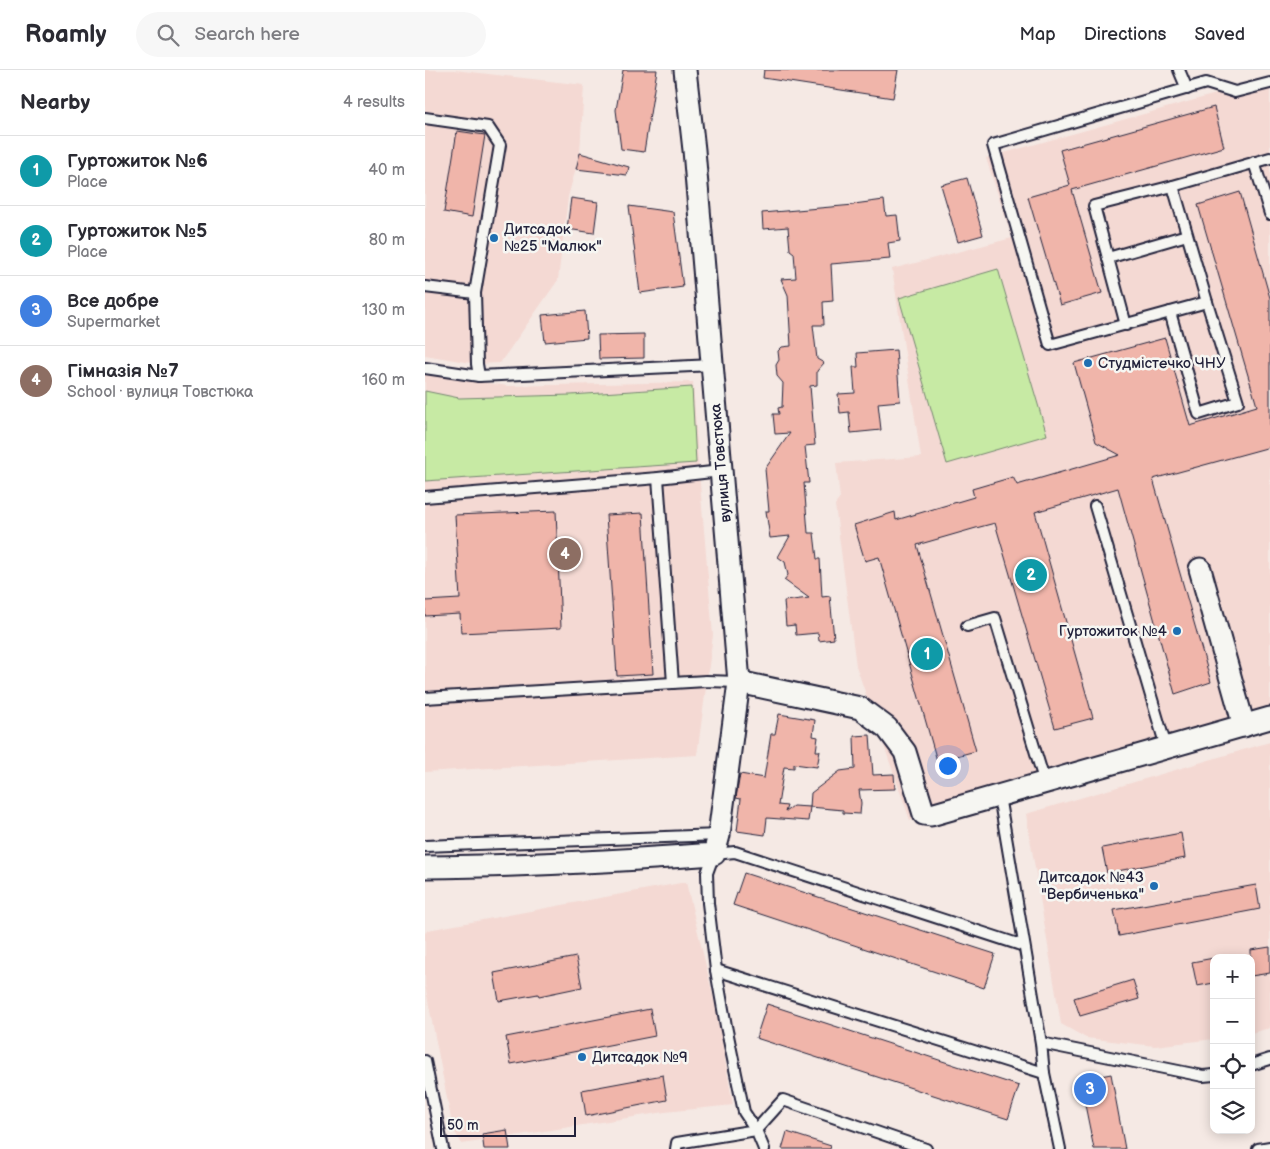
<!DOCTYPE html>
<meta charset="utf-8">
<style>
body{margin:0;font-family:"Balsamiq Sans",sans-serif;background:#f7f7f7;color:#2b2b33}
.controls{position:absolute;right:15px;bottom:15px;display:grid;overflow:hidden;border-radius:10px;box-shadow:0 2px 12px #0003}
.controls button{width:45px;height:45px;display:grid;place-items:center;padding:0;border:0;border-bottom:1px solid #e1e1e2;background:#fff;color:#2b2b33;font:25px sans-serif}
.scale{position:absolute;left:15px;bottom:12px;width:136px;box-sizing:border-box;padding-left:5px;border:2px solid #22223b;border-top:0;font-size:14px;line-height:18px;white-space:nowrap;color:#22223b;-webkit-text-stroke:4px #f6f6f2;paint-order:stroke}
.you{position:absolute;left:522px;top:695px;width:18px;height:18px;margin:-12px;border:4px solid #fff;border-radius:50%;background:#1a73e8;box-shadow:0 0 0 8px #1a73e833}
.badge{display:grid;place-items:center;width:32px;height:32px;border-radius:50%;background:#1f6fb2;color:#fff;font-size:16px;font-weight:700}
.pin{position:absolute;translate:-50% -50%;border:2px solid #fff;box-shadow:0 1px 5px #0006}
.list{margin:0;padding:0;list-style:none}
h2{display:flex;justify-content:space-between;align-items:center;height:65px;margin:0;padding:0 20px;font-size:21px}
h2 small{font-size:16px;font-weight:400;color:#7c7c81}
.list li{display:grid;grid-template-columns:32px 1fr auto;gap:15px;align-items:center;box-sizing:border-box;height:70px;padding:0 20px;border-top:1px solid #e1e1e2}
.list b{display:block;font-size:19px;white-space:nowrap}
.list p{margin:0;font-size:16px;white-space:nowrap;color:#7c7c81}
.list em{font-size:16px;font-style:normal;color:#7c7c81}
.icon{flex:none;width:28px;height:28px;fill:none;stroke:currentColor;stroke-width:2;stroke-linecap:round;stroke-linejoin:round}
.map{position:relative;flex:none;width:845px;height:1079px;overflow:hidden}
header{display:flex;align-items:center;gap:30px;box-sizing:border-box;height:70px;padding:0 25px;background:#fff;border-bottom:1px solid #e1e1e2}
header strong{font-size:24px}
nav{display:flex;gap:28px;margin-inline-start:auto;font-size:18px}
.search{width:350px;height:45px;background:#f7f7f7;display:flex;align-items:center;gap:12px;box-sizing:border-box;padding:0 18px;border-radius:28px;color:#7c7c81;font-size:19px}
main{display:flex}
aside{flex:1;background:#fff}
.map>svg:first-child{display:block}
</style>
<header>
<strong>Roamly</strong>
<div class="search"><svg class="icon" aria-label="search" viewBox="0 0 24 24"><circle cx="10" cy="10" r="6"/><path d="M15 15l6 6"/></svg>Search here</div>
<nav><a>Map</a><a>Directions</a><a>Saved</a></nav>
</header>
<main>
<aside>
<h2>Nearby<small>4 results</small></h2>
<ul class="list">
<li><span class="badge" style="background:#0f9aa8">1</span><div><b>Гуртожиток №6</b><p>Place</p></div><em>40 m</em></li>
<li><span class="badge" style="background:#0f9aa8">2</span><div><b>Гуртожиток №5</b><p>Place</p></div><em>80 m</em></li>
<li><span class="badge" style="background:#3f7fe0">3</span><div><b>Все добре</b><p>Supermarket</p></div><em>130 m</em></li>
<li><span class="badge" style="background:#8d6e63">4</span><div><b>Гімназія №7</b><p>School · вулиця Товстюка</p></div><em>160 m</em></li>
</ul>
</aside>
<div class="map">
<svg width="845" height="1079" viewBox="0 0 845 1079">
<rect width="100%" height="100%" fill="#f5e9e4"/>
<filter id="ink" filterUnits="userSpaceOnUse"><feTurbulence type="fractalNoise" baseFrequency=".02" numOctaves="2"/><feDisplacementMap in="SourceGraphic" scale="10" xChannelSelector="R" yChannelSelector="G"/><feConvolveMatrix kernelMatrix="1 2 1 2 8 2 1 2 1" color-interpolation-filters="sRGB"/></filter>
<g filter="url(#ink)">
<!-- built -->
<g fill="#f4d9d3">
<path d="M 0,0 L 29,0 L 159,15 L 155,83 L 143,127 L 133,210 L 75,293 L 52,294 L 0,285 Z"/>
<path d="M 845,9 L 845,648 L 485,750 L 431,596 L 410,435 L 415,428 L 411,393 L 496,387 L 467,199 L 587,168 L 561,88 Z"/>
<path d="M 0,304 L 83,316 L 268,312 L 274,402 L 288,565 L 272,685 L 0,702 Z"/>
<path d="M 845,672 L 845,958 L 826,963 L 826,888 L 789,888 L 789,969 L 730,976 L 661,968 L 636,954 L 601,744 Z"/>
<path d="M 261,812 L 291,938 L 308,1035 L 240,1042 L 37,1074 L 28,1059 L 0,915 L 0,863 L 3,860 Z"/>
</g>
<!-- green -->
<g fill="#c7eaa4" stroke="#748670">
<path d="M 573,199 L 622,365 L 522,394 L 474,228 Z"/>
<path d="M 267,317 L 271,393 L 0,411 L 0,321 L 34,328 L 146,325 Z"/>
</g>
<!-- building -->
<g fill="#f0b5aa" stroke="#22223b">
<path d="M 198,0 L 232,0 L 219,82 L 196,79 L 191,40 Z"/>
<path d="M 339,0 L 473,0 L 468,28 L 338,8 Z"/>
<path d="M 789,37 L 799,77 L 647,120 L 677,223 L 635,235 L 603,127 L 645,115 L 635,80 Z"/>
<path d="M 32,61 L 60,65 L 47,147 L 19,142 Z"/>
<path d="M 155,83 L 204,97 L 202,105 L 151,99 Z"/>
<path d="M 542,108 L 558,165 L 533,172 L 516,115 Z"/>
<path d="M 815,122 L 845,228 L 845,377 L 728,409 L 786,612 L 750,624 L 693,418 L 610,442 L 668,648 L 630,658 L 570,453 L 551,458 L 492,475 L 551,681 L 512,691 L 454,487 L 440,491 L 429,455 L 470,442 L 471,450 L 549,427 L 547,419 L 588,407 L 592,415 L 695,385 L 671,372 L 649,293 L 740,268 L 765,356 L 832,336 L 773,135 Z"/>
<path d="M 146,128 L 173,132 L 169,163 L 142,159 Z"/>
<path d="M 459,130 L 461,146 L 472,145 L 475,171 L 463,173 L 465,189 L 406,194 L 408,231 L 398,232 L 399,255 L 388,255 L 392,289 L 399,293 L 392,301 L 392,315 L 385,316 L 390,375 L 380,376 L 384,413 L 379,413 L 383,463 L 389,463 L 392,489 L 395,489 L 397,527 L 405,526 L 409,569 L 394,571 L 393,563 L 371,565 L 370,555 L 361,556 L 359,531 L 384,528 L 359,510 L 363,505 L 360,492 L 353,487 L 365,466 L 345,468 L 341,441 L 344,441 L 340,399 L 365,363 L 350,364 L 348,344 L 354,344 L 353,338 L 357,337 L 358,313 L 352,306 L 351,295 L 354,290 L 353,281 L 357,277 L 366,276 L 363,225 L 356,209 L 371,208 L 369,183 L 365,180 L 363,157 L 338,159 L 337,143 L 429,135 L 429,134 Z"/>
<path d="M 204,136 L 248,142 L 258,217 L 215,223 Z"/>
<path d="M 160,241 L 162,268 L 120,272 L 117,245 Z"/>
<path d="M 219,264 L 219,288 L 174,289 L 173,265 Z"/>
<path d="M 471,280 L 475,331 L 453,333 L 456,360 L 426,363 L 424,342 L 415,343 L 413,324 L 430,323 L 428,297 L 433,297 L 432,283 Z"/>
<path d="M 131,441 L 136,558 L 36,563 L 35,544 L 0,546 L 0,531 L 35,529 L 30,445 Z"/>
<path d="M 218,443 L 228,604 L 192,606 L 181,445 Z"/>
<path d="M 354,644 L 390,650 L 388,666 L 393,667 L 391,681 L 395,681 L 392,697 L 369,694 L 369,698 L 359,697 L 353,735 L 362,736 L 360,742 L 368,736 L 385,737 L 383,751 L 342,748 L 340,765 L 312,761 L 316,729 L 311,728 L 315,704 L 339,708 L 346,664 L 350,664 Z"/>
<path d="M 445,665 L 448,705 L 469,704 L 470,719 L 434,720 L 436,733 L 435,744 L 418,743 L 418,740 L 385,737 L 386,723 L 415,701 L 430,699 L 429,666 Z"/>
<path d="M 756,763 L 760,788 L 682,803 L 677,778 Z"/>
<path d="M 319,803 L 570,884 L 559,918 L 308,835 Z"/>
<path d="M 831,815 L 835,839 L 694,866 L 689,840 Z"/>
<path d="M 845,877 L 845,903 L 826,906 L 826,880 Z"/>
<path d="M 151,887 L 157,917 L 114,926 L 113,924 L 74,931 L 69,903 Z"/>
<path d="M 789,888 L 789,913 L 772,916 L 767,892 Z"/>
<path d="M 708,910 L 714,929 L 655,946 L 649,928 Z"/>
<path d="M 342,934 L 594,1016 L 583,1049 L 331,968 Z"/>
<path d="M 225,939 L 230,966 L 86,994 L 81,967 Z"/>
<path d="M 686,1004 L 700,1079 L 669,1079 L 655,1010 Z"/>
<path d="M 238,1005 L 242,1030 L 161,1046 L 157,1020 Z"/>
<path d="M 82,1060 L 85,1079 L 59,1079 L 57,1064 Z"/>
<path d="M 362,1062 L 406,1076 L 405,1079 L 357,1079 Z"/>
</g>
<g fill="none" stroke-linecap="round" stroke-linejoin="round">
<defs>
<g id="lane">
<path d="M 754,0 L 762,19"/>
<path d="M 845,13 L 810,22 L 781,13 L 568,75 L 625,275 L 782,232 L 748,116 L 845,88"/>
<path d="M 0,48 L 63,57 L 75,75 L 50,223 L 52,294 L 54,306"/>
<path d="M 829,92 L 845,144"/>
<path d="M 683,188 L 762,165"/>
<path d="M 0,217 L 50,223"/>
<path d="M 745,242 L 774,344 L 813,332 L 782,232"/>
<path d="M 701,255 L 669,136 L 748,116"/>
<path d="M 0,298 L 54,306 L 288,295"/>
<path d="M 233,408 L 248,613"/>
<path d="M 0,427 L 233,408 L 296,401"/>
<path d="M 670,436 L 741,677"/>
<path d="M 542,556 L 570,548 L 620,713"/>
<path d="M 0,628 L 281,611 L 314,612"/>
<path d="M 574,726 L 616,973 L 619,1003 L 635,1079"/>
<path d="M 0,776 L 294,765"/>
<path d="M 291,900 L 619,1003"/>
<path d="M 616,973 L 778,1006 L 789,1005"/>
<path d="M 0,991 L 18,1079"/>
<path d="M 826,995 L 845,989"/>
<path d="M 251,1079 L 252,1073 L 331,1060 L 319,1042 L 301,956 L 291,900 L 283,833 L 282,803 L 289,784 L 310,782 L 599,876"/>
<path d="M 339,1079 L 331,1060 L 358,1030 L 501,1079"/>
<path d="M 833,1079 L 845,1077"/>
</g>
<g id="street">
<path d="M 775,499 L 819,656"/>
<path d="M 314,612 L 435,638 L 462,658 L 480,682 L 499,744 L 506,745 L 845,648"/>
<path d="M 0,797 C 97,796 193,791 289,784 L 294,765 L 314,612 L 269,80 L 260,0"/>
</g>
</defs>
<!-- lane casing -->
<use href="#lane" stroke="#22223b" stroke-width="14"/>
<!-- street casing -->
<use href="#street" stroke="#22223b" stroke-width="25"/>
<!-- lane -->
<use href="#lane" stroke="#f6f6f2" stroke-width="10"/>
<!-- street -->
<use href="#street" stroke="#f6f6f2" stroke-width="21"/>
</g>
</g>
<!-- markers -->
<g fill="#1f6fb2" stroke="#f6f6f2" stroke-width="2">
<circle cx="69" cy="168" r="5"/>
<circle cx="663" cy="293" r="5"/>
<circle cx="752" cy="561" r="5"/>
<circle cx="729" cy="816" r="5"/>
<circle cx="157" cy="987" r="5"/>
</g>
<g text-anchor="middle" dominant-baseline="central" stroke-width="5" stroke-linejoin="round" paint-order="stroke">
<!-- poi labels -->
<g font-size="15" fill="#22223b" stroke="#f6f6f2" text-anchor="start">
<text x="79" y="159">Дитсадок<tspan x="79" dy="17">№25 "Малюк"</tspan></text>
<text x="673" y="293">Студмістечко ЧНУ</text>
<text x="742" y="561" text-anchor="end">Гуртожиток №4</text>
<text x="719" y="807" text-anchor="end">Дитсадок №43<tspan x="719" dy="17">"Вербиченька"</tspan></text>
<text x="167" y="987">Дитсадок №9</text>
</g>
<!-- street labels -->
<g font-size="15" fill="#22223b" stroke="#f6f6f2">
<text transform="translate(296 393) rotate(-95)">вулиця Товстюка</text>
</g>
</g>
</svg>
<div class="controls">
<button>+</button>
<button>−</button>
<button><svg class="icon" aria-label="locate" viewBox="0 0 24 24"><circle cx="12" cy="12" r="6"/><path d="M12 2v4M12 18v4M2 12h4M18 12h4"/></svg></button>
<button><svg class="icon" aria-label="layers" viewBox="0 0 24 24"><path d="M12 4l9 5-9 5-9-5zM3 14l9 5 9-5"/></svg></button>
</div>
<div class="scale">50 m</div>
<div class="you"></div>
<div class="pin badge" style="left:502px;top:584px;background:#0f9aa8">1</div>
<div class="pin badge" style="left:606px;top:505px;background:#0f9aa8">2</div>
<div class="pin badge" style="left:665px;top:1019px;background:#3f7fe0">3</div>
<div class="pin badge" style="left:140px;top:484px;background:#8d6e63">4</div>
</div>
</main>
